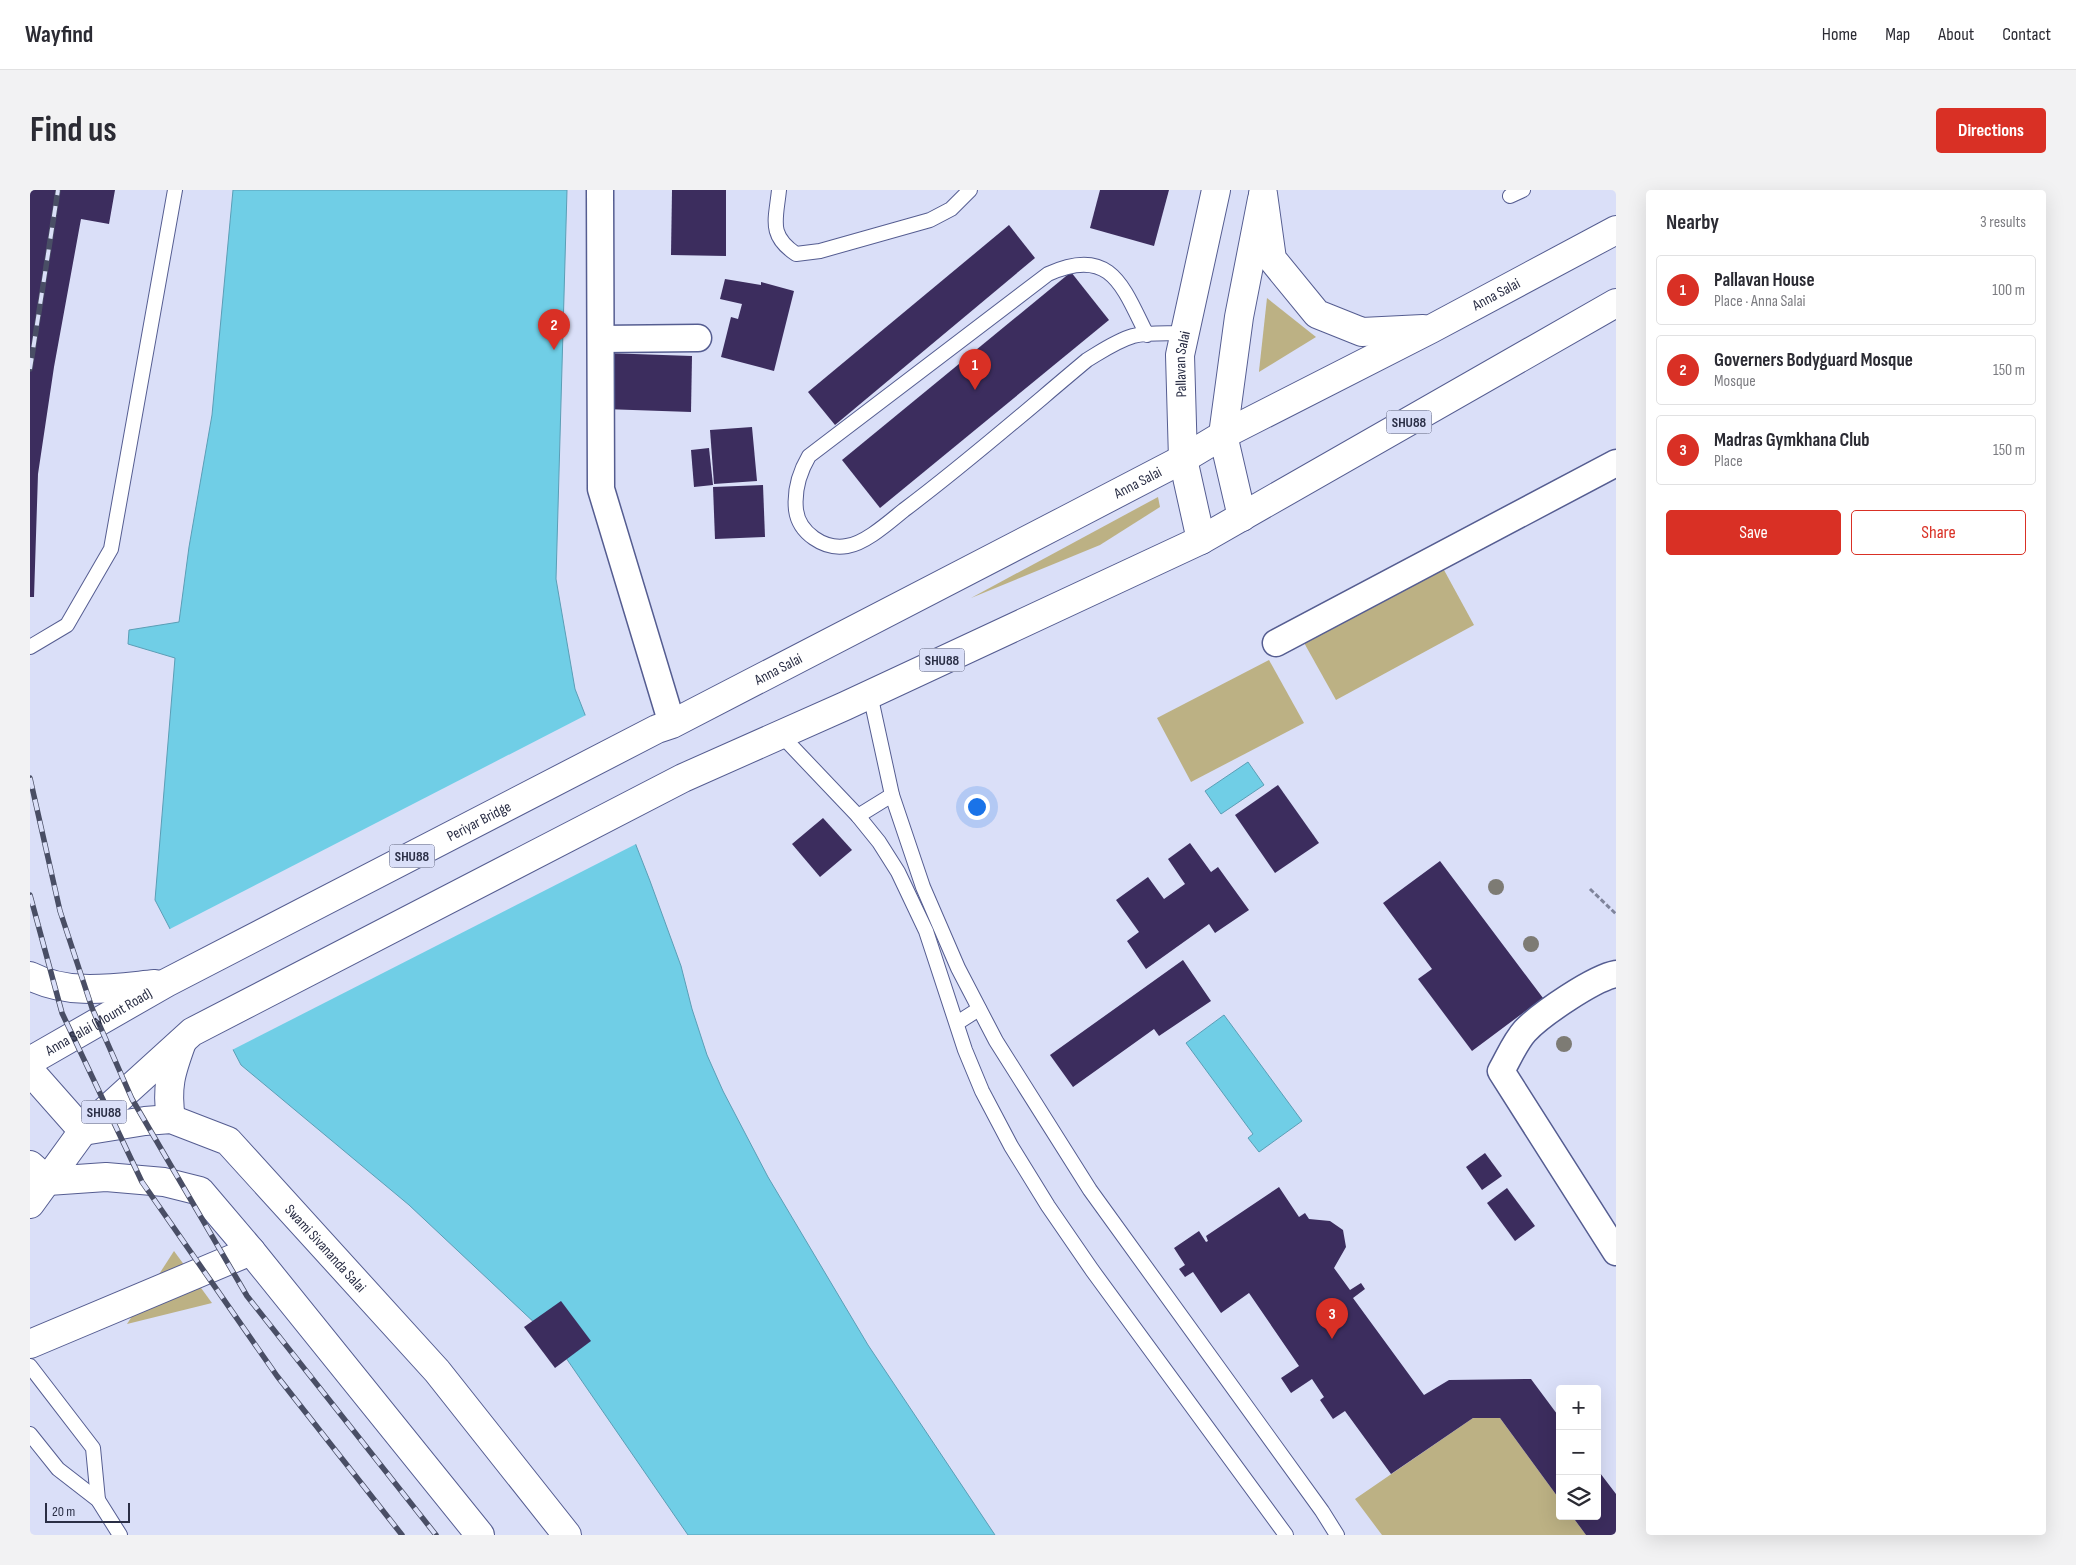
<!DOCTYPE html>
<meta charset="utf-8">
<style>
body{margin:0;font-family:"Sofia Sans Condensed",sans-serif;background:#f2f2f3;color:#2b2b33}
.controls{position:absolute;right:15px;bottom:15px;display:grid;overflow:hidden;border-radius:5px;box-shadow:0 5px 20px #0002}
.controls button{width:45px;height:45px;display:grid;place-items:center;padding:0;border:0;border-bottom:1px solid #e1e1e2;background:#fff;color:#2b2b33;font:25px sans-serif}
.scale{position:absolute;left:15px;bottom:12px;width:85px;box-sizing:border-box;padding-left:5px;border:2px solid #2a2e45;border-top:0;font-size:14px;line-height:18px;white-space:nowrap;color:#2a2e45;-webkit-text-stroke:4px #dadff8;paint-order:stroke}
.you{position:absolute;left:946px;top:616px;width:18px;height:18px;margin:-12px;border:4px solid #fff;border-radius:50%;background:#1a73e8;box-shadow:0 0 0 8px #1a73e833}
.badge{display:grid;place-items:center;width:32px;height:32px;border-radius:50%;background:#d93025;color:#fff;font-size:16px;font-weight:700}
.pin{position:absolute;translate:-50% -41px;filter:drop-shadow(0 1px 2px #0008)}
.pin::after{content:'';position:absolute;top:26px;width:18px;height:15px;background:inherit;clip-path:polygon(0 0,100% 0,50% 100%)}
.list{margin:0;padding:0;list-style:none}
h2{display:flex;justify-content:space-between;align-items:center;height:65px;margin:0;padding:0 20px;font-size:21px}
h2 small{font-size:16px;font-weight:400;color:#7c7c81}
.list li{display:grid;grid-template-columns:32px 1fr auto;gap:15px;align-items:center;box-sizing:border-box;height:70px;margin:0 10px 10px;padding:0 10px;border:1px solid #e1e1e2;border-radius:5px}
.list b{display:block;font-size:19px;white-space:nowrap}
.list p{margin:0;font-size:16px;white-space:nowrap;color:#7c7c81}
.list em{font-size:16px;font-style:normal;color:#7c7c81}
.actions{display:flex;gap:10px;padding:15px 20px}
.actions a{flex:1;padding:11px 0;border:1px solid #d93025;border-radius:5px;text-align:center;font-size:18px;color:#d93025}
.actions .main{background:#d93025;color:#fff}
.icon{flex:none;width:28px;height:28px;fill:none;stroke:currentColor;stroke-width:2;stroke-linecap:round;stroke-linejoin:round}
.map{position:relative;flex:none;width:1586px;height:1345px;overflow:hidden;border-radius:5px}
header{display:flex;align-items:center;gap:30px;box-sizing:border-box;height:70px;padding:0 25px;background:#fff;border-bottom:1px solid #e1e1e2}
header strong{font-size:24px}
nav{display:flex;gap:28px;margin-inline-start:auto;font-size:18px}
.intro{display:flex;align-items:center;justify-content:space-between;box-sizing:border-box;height:120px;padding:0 30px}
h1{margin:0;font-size:35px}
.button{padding:12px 22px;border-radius:5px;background:#d93025;color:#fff;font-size:18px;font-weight:700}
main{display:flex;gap:30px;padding:0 30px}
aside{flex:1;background:#fff;border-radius:5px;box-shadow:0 5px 20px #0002}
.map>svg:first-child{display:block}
</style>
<header>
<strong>Wayfind</strong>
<nav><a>Home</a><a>Map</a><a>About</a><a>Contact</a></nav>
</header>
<div class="intro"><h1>Find us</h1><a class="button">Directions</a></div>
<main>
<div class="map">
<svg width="1586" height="1345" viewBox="0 0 1586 1345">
<rect width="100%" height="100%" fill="#dadff8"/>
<!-- green -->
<g fill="#bcb184">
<path d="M 1237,108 L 1286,147 L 1229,182 L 1229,181 Z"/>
<path d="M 1128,307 L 1130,317 L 1070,355 L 941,408 Z"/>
<path d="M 1402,358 L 1444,435 L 1306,510 L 1263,433 Z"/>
<path d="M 1239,470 L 1274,533 L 1161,592 L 1127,528 Z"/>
<path d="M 144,1061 L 182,1113 L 97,1134 Z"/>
<path d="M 1443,1228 L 1470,1228 L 1530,1310 L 1530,1326 L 1542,1326 L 1556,1345 L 1352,1345 L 1325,1309 Z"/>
</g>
<!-- water -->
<g fill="#70cee6" stroke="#5b9eb6">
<path d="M 203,0 L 537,0 L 526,389 L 545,499 L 620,691 L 651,776 L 662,819 L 677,865 L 693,901 L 738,987 L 838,1155 L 965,1345 L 658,1345 L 525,1152 L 379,1015 L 211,875 L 125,710 L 145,468 L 98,454 L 99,440 L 149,432 L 159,357 L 182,225 Z"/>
<path d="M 1218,572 L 1234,595 L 1191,624 L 1175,601 Z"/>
<path d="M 1194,825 L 1272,931 L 1229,962 L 1218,948 L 1223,944 L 1156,853 Z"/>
</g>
<!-- pier -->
<path fill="#dadff8" d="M 558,524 L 608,653 L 200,861 L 138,740 Z"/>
<!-- building -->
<g fill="#3c2d5e">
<path d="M 0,0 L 85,0 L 79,34 L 51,29 L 24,177 L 8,284 L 4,407 L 0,407 Z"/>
<path d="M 642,0 L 696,0 L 696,66 L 641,65 Z"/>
<path d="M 1070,0 L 1139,0 L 1124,56 L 1060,38 Z"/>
<path d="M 979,35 L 1005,68 L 805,235 L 778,202 Z"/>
<path d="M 1041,82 L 1079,130 L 850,318 L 812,270 Z"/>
<path d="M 695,89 L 731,95 L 731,92 L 764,101 L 744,181 L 691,167 L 701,127 L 708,129 L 712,114 L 690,109 Z"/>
<path d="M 575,163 L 662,166 L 661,222 L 574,219 Z"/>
<path d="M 722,237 L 727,291 L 684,294 L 680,240 Z"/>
<path d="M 679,258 L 683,295 L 664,297 L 661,260 Z"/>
<path d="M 733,295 L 735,347 L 685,349 L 683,297 Z"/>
<path d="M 1248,595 L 1289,653 L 1245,683 L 1205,625 Z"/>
<path d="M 793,628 L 822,660 L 790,687 L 762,654 Z"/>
<path d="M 1160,653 L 1181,682 L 1188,677 L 1219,720 L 1185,743 L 1179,734 L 1116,779 L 1097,751 L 1109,742 L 1086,710 L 1118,687 L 1134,709 L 1155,694 L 1138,669 Z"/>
<path d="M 1410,671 L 1513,808 L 1442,861 L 1388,789 L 1402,779 L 1353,713 Z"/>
<path d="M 1153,770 L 1181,811 L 1129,846 L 1124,839 L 1043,897 L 1020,865 Z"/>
<path d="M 1455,963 L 1472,986 L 1452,1000 L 1436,977 Z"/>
<path d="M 1249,997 L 1269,1027 L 1275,1023 L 1279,1029 L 1300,1031 L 1313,1040 L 1316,1057 L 1304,1078 L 1320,1100 L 1331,1093 L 1335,1099 L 1323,1108 L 1394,1205 L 1419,1190 L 1501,1189 L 1530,1228 L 1530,1310 L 1470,1228 L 1443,1228 L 1361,1284 L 1315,1221 L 1303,1229 L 1290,1210 L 1294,1207 L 1282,1189 L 1261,1203 L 1251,1188 L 1269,1176 L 1219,1103 L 1191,1123 L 1163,1082 L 1155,1087 L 1149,1079 L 1155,1075 L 1144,1058 L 1169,1041 L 1176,1052 L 1178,1051 L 1176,1046 Z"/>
<path d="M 1477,998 L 1505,1036 L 1485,1051 L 1457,1013 Z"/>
<path d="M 531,1111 L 561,1151 L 525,1178 L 494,1137 Z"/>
<path d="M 1567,1279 L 1586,1304 L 1586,1345 L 1556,1345 L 1542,1326 L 1567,1326 Z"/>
</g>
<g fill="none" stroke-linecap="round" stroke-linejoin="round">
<defs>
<g id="lane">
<path d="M 749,0 C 746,30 738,45 766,64 L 790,61 L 900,30 L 921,19 L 940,0"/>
<path d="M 1480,6 L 1493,0"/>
<path d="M 1117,145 C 1093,97 1081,55 1018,84 L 779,266 C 769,283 764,301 766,320 C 769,343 794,360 817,356 C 836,353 859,332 874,320 C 937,273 996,221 1057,170 C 1072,161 1086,151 1103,146 C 1119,142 1138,144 1155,143"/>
<path d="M 0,457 L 37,435 L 81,359 L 145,0"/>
<path d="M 840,504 L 862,605 L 893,697 L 928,778 L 966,851 L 1060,1000 L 1292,1321 L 1307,1345"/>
<path d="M 751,545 L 828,626 L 849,652 L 868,682 L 896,741 L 935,860 L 952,901 L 981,956 L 1018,1016 L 1062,1080 L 1256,1345"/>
<path d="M 828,626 L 862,605"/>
<path d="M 927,833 L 949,819"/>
<path d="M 0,1176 L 63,1258 L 68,1310"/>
<path d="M 0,1244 L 28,1279 L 68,1310 L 90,1345"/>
</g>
<g id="street">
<path d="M 570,0 L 571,299 L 642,534"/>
<path d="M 571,149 L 668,148"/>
<path d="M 1246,453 L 1586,273"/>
<path d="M 1586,784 C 1564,788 1511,824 1495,841 C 1485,852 1478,869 1471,881 L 1586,1062"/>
</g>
<g id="secondary">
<path d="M 1212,327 L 1193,245 L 1209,127 L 1232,9"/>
<path id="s1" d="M 1171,350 L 1153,269 L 1150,165 L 1186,0"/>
<path id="s2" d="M 0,881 L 53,941 L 115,931 L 141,929 L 198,951 L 407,1181 L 537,1345"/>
<path d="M 0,975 L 18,991 L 76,987 L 134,992 L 170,1001 L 221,1061 L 450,1345"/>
<path d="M 0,1154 L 221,1061"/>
</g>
<g id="primary">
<path d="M 1233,4 L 1242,69 L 1287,124 L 1332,142 L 1393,139"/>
<path d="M 0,786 C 39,806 83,798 125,794"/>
<path id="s3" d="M 0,871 L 136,793 L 627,539 L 642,534 L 1034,331 L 1153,269 L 1193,245 L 1401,139 L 1586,40"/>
<path d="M 141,929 C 136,897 141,882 152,852"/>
<path d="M 0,1014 L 53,941 L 162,842 L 653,588 L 815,516 L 1171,350 L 1586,113"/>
</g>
</defs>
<!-- lane casing -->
<use href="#lane" stroke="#555d91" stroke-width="16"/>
<!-- street casing -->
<use href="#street" stroke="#555d91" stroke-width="29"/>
<!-- secondary casing -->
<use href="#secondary" stroke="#555d91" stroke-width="30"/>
<!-- primary casing -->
<use href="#primary" stroke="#555d91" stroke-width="30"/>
<!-- path -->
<path stroke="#7f849b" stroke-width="3" stroke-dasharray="5 2.5" stroke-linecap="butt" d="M 1560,699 L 1586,724"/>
<!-- lane -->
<use href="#lane" stroke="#fff" stroke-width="14"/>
<!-- street -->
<use href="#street" stroke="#fff" stroke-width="26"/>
<!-- secondary -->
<use href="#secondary" stroke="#fff" stroke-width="28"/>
<!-- primary -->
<use href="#primary" stroke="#fff" stroke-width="28"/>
<defs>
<g id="rail">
<path d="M 0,179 L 28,0"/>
<path d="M 0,588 L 30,721 L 62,818 L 102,909 L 217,1106 L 406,1345"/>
<path d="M 0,705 L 32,823 L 112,992 L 247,1186 L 372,1345"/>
</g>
</defs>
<!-- rail casing -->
<use href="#rail" stroke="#494e65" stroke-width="5.5"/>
<!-- rail -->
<use href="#rail" stroke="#dadff8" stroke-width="4" stroke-dasharray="11" stroke-linecap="butt"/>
</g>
<!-- trees -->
<g fill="#7d7b74">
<circle cx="1466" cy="697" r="8"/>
<circle cx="1501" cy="754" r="8"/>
<circle cx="1534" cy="854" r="8"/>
</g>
<g text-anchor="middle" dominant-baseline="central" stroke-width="5" stroke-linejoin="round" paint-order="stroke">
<!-- shield labels -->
<g fill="#dadff8" stroke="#5f637b" stroke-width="1">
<rect x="1356.5" y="220.5" width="45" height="23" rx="4"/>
<rect x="889.5" y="458.5" width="45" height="23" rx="4"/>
<rect x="359.5" y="654.5" width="45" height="23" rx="4"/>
<rect x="51.5" y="910.5" width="45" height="23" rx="4"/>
</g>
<g font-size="14" font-weight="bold" fill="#2a2e45">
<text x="1379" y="232">SHU88</text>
<text x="912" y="470">SHU88</text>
<text x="382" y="666">SHU88</text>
<text x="74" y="922">SHU88</text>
</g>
<!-- street labels -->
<g font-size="15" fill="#2a2e45" stroke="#dadff8">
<text stroke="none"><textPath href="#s3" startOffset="1655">Anna Salai</textPath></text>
<text stroke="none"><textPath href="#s1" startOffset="178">Pallavan Salai</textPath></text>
<text stroke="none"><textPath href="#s3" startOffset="1250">Anna Salai</textPath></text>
<text stroke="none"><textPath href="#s3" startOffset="845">Anna Salai</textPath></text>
<text stroke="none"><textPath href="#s3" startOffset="509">Periyar Bridge</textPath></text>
<text stroke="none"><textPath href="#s3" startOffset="79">Anna Salai (Mount Road)</textPath></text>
<text stroke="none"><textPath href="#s2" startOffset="375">Swami Sivananda Salai</textPath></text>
</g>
</g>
</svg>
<div class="controls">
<button>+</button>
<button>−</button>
<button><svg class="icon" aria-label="layers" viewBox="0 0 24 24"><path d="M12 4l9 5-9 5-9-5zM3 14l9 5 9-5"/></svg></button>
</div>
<div class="scale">20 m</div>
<div class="you"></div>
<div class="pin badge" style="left:945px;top:200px">1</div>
<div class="pin badge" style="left:524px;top:160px">2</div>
<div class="pin badge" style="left:1302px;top:1149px">3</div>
</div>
<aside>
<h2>Nearby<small>3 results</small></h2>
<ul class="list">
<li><span class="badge">1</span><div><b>Pallavan House</b><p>Place · Anna Salai</p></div><em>100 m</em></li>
<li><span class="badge">2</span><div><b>Governers Bodyguard Mosque</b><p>Mosque</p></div><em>150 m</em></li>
<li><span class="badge">3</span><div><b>Madras Gymkhana Club</b><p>Place</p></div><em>150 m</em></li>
</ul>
<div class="actions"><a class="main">Save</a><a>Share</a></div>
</aside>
</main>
